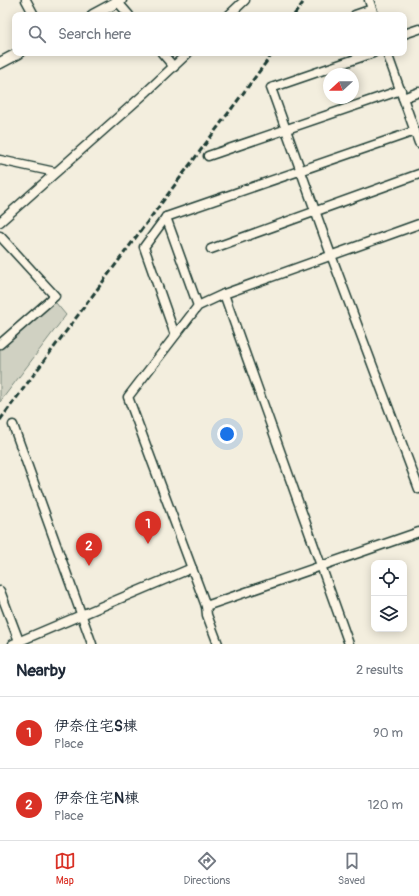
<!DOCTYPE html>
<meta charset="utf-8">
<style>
body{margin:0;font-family:Pangolin,"Klee One",sans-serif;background:#f2f2f3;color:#1f2937}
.controls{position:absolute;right:12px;bottom:12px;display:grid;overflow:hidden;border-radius:8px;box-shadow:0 2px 10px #0003}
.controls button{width:36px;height:36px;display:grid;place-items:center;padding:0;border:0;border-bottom:1px solid #e0e1e3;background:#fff;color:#1f2937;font:20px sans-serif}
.compass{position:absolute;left:323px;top:68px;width:36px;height:36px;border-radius:50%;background:#fff;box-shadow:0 2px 10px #0003;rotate:249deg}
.you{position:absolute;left:227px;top:434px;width:14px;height:14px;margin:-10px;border:3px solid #fff;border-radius:50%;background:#1a73e8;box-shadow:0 0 0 6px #1a73e833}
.badge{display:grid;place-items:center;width:26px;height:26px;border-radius:50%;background:#d93025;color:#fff;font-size:13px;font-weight:700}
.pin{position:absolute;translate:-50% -33px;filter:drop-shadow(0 1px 2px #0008)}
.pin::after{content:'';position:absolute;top:21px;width:14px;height:12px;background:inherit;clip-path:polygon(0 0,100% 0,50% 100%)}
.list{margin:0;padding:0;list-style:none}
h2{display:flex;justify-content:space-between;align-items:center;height:52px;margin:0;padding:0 16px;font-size:17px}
h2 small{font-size:13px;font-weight:400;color:#747a83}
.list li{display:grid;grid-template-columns:26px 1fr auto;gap:12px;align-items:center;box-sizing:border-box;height:72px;padding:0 16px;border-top:1px solid #e0e1e3}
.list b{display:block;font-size:15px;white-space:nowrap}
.list p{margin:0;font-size:13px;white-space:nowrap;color:#747a83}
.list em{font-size:13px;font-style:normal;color:#747a83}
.icon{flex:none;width:22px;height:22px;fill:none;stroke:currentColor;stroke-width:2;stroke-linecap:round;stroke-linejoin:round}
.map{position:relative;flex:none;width:419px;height:644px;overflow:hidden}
.search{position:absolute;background:#fff;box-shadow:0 2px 10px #0003;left:12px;right:12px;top:12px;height:44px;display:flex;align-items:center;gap:10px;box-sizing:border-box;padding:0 14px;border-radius:8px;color:#747a83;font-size:15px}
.sheet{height:196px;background:#fff}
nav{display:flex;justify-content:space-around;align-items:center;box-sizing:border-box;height:56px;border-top:1px solid #e0e1e3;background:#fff;font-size:11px;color:#747a83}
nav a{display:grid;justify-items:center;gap:2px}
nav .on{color:#d93025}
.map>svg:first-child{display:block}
</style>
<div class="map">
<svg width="419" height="644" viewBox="0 0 419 644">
<rect width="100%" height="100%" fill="#f3eede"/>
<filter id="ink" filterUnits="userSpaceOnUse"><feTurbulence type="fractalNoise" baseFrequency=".025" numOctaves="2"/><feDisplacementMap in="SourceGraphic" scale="8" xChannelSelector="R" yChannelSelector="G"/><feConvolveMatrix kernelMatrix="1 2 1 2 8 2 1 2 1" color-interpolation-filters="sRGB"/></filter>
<g filter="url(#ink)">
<!-- green -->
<path fill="#d0d1c2" stroke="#78877b" d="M 51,303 L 56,303 L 66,315 L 0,402 L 0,347 Z"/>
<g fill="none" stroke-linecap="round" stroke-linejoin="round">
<defs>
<g id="minor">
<path d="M 26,0 L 34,15"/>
<path d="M 116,0 L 129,15"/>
<path d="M 369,0 L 374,15"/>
<path d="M 229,15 L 245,0"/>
<path d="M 355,15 L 372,9"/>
<path d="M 404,34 L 419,29"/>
<path d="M 162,53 L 174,67"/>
<path d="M 373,53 L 271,88 L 331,255 L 419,489"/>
<path d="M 387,53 L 419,143"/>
<path d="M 403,98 L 419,92"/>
<path d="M 208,156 L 401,90"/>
<path d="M 0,160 L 55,172"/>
<path d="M 166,217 L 198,306"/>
<path d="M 0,222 L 142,96 L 188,53"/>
<path d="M 0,236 L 55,296 L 0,344"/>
<path d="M 211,249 L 419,174"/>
<path d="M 224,294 L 349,644"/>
<path d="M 175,335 L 144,247 L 166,217 L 415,131"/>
<path d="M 13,425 L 92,644"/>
<path d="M 0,591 L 19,641"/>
<path d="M 206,606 L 419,532"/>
<path d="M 13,644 L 192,568"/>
<path d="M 218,644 L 207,615 L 206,606 L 128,397 L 198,306 L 224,294 L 419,224"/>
</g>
<g id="tertiary">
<path d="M 93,15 L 121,0"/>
<path d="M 0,63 L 19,53"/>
</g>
</defs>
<!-- minor casing -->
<use href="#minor" stroke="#1f3d34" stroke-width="11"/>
<!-- tertiary casing -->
<use href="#tertiary" stroke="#1f3d34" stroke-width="13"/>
<!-- minor -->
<use href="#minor" stroke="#fcf5e5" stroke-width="8"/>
<!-- tertiary -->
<use href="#tertiary" stroke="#fcf5e5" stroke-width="10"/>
<!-- rail -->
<g stroke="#1f3d34" stroke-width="3" stroke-dasharray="6 3" stroke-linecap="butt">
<path d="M 294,15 L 305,0"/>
<path d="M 0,420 L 273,53"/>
</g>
</g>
</g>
</svg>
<div class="controls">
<button><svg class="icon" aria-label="locate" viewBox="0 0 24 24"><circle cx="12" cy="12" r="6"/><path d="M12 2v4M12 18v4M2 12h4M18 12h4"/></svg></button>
<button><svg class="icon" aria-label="layers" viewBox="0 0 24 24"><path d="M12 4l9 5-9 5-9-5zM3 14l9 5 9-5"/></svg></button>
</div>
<svg class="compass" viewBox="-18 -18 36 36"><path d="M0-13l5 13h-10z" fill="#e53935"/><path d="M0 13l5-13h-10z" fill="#747a83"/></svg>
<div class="you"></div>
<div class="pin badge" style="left:148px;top:544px">1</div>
<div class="pin badge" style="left:89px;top:566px">2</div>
<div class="search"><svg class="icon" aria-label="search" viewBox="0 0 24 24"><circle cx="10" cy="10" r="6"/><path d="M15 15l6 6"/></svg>Search here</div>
</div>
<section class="sheet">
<h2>Nearby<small>2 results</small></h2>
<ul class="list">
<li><span class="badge">1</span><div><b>伊奈住宅S棟</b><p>Place</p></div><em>90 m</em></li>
<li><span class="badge">2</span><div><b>伊奈住宅N棟</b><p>Place</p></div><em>120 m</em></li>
</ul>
</section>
<nav>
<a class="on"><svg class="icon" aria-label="map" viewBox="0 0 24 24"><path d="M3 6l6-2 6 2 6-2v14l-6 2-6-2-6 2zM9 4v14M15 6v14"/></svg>Map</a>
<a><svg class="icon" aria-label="directions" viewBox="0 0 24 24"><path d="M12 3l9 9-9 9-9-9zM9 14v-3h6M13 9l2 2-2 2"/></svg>Directions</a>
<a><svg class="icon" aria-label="saved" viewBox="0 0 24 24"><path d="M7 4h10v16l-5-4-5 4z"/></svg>Saved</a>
</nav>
